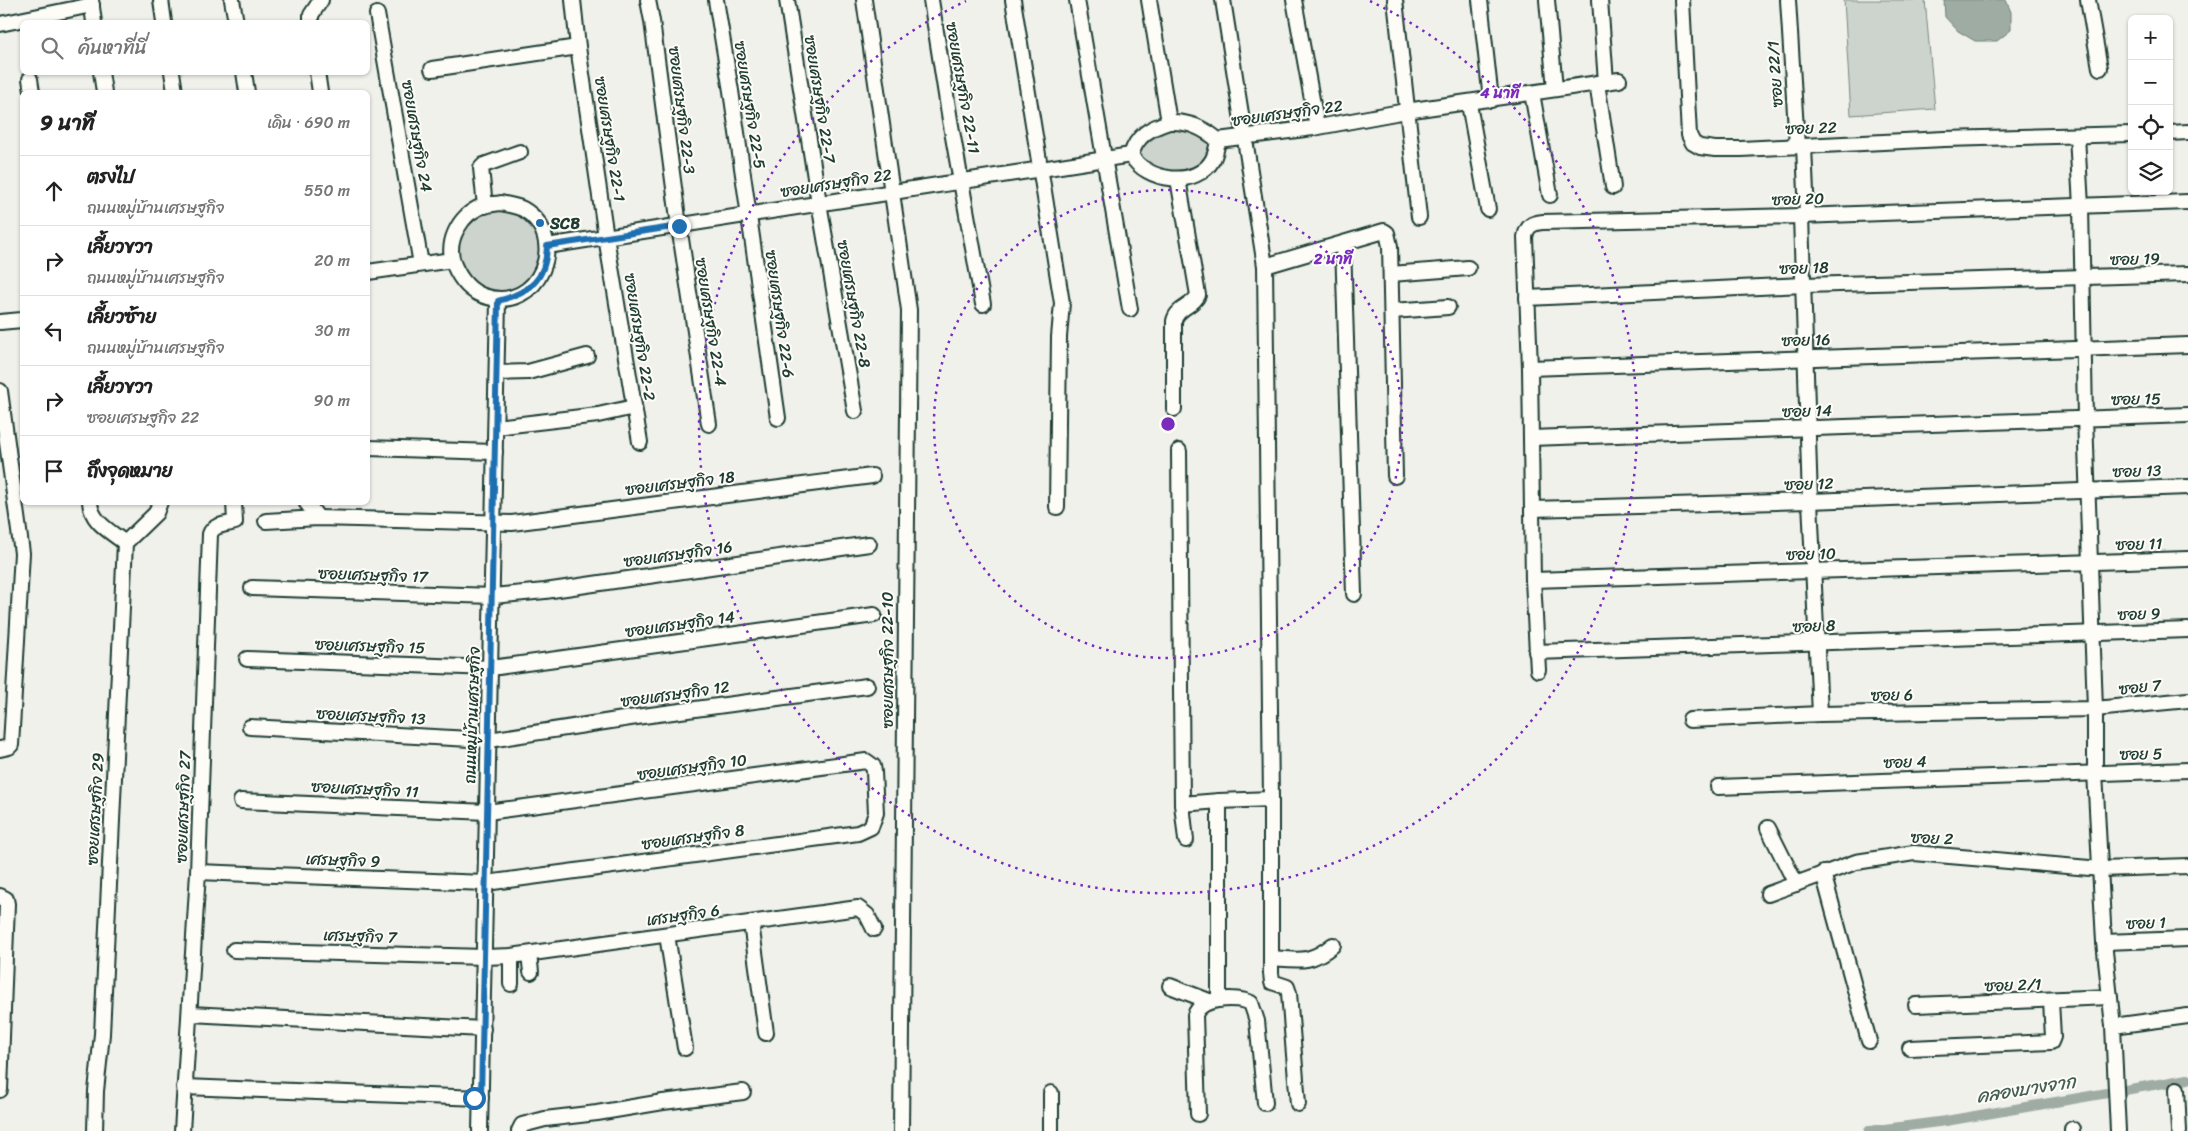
<!DOCTYPE html>
<html lang="th">
<meta charset="utf-8">
<style>
body{margin:0;font-family:Sriracha,"Playpen Sans Thai",sans-serif;background:#f2f2f2;color:#222}
.controls{position:absolute;right:15px;top:15px;display:grid;overflow:hidden;border-radius:8px;box-shadow:0 1px 4px #0004}
.controls button{width:45px;height:45px;display:grid;place-items:center;padding:0;border:0;border-bottom:1px solid #e0e0e0;background:#fff;color:#222;font:25px sans-serif}
.stop{position:absolute;width:15px;height:15px;margin:-11px;border:4px solid #1f6fb2;border-radius:50%;background:#fff}
.stop.end{background:#1f6fb2;border-color:#fff;box-shadow:0 1px 5px #0008}
.list{margin:0;padding:0;list-style:none}
h2{display:flex;justify-content:space-between;align-items:center;height:65px;margin:0;padding:0 20px;font-size:21px}
h2 small{font-size:16px;font-weight:400;color:#767676}
.list li{display:grid;grid-template-columns:32px 1fr auto;gap:15px;align-items:center;box-sizing:border-box;height:70px;padding:0 20px;border-top:1px solid #e0e0e0}
.list b{display:block;font-size:19px;white-space:nowrap}
.list p{margin:0;font-size:16px;white-space:nowrap;color:#767676}
.list em{font-size:16px;font-style:normal;color:#767676}
.icon{flex:none;width:28px;height:28px;fill:none;stroke:currentColor;stroke-width:2;stroke-linecap:round;stroke-linejoin:round}
.map{position:relative;flex:none;width:2188px;height:1131px;overflow:hidden}
.search{position:absolute;background:#fff;box-shadow:0 1px 4px #0004;left:20px;top:20px;width:350px;height:55px;display:flex;align-items:center;gap:12px;box-sizing:border-box;padding:0 18px;border-radius:8px;color:#767676;font-size:19px}
.panel{position:absolute;background:#fff;box-shadow:0 1px 4px #0004;left:20px;top:90px;width:350px;height:415px;border-radius:8px}
.map>svg:first-child{display:block}
</style>
<div class="map">
<svg width="2188" height="1131" viewBox="0 0 2188 1131">
<rect width="100%" height="100%" fill="#f0f1eb"/>
<filter id="ink" filterUnits="userSpaceOnUse"><feTurbulence type="fractalNoise" baseFrequency=".02" numOctaves="2"/><feDisplacementMap in="SourceGraphic" scale="10" xChannelSelector="R" yChannelSelector="G"/><feConvolveMatrix kernelMatrix="1 2 1 2 8 2 1 2 1" color-interpolation-filters="sRGB"/></filter>
<g filter="url(#ink)">
<!-- green -->
<g fill="#cdd3cd" stroke="#768880">
<path d="M 1844,0 L 1925,0 L 1935,109 L 1851,115 Z"/>
<path d="M 1178,128 L 1198,131 L 1212,144 C 1203,164 1184,183 1160,172 C 1152,168 1144,161 1137,156 C 1147,139 1160,134 1178,128 Z"/>
<path d="M 507,208 L 532,221 L 544,248 L 535,276 L 510,293 L 481,290 L 470,282 L 457,258 L 457,244 L 461,231 L 480,212 Z"/>
</g>
<!-- water -->
<path fill="#9faca4" stroke="#6c8077" d="M 1944,0 L 2006,0 L 2011,12 L 2011,30 L 1997,41 L 1975,41 L 1958,31 L 1945,17 Z"/>
<g fill="none" stroke-linecap="round" stroke-linejoin="round">
<!-- canal -->
<path stroke="#9faca4" stroke-width="10" d="M 1869,1131 L 1946,1121 L 2188,1079"/>
<defs>
<g id="minor">
<path d="M 91,0 L 94,22"/>
<path d="M 161,0 L 164,22"/>
<path d="M 232,0 L 236,22"/>
<path d="M 573,0 L 578,47 L 606,237 L 640,442"/>
<path d="M 648,0 L 652,21 L 679,226 L 709,424"/>
<path d="M 716,0 L 731,91 L 778,418"/>
<path d="M 787,0 L 819,203 L 855,411"/>
<path d="M 864,0 L 909,310 L 901,1131"/>
<path d="M 931,0 L 950,120 L 983,304"/>
<path d="M 1013,0 L 1062,303 L 1059,337 L 1057,507"/>
<path d="M 1077,0 L 1130,309"/>
<path d="M 1149,0 L 1169,122"/>
<path d="M 1223,0 L 1265,266 L 1271,799 L 1271,973 L 1272,982 L 1287,987 L 1289,993 L 1298,1104"/>
<path d="M 1294,0 L 1317,127"/>
<path d="M 1395,0 L 1419,217"/>
<path d="M 1480,0 L 1491,100"/>
<path d="M 1547,0 L 1555,89"/>
<path d="M 1600,0 L 1606,82"/>
<path d="M 1682,0 L 1689,135 L 1693,143 L 1700,147 L 1715,149 L 1741,149 L 1944,139 L 2132,134"/>
<path d="M 1788,0 L 1797,146"/>
<path d="M 2088,0 L 2100,68"/>
<path d="M 377,14 L 421,264"/>
<path d="M 311,22 L 311,15 L 321,0"/>
<path d="M 0,24 L 92,5"/>
<path d="M 432,69 L 578,47"/>
<path d="M 101,72 L 104,92"/>
<path d="M 172,72 L 175,92"/>
<path d="M 244,72 L 247,92"/>
<path d="M 317,72 L 320,92"/>
<path d="M 30,79 L 32,92"/>
<path d="M 1597,83 L 1613,187"/>
<path d="M 1532,93 L 1550,195"/>
<path d="M 1469,104 L 1488,209"/>
<path d="M 1169,122 C 1189,121 1203,128 1218,140 C 1217,146 1216,153 1213,159 C 1197,189 1146,182 1131,155 C 1137,135 1150,128 1169,122 Z"/>
<path d="M 2169,133 L 2188,132"/>
<path d="M 2077,136 L 2081,206 L 2085,417 L 2095,709 L 2095,772 L 2104,942 L 2113,1026 L 2118,1131"/>
<path d="M 1218,140 L 1313,128 L 1406,111 L 1619,80"/>
<path d="M 1804,146 L 1807,216"/>
<path d="M 501,203 C 509,205 517,206 523,209 C 571,237 539,315 484,296 C 469,291 460,279 454,265 C 444,241 462,211 486,205 C 491,204 496,204 501,203 Z"/>
<path d="M 485,206 L 481,168 L 484,165 L 520,152"/>
<path d="M 1801,216 L 1810,501 L 1820,714"/>
<path d="M 1343,244 L 1354,594"/>
<path d="M 547,246 L 1131,155"/>
<path d="M 1265,266 L 1384,231 L 1387,233 L 1390,246 L 1395,476"/>
<path d="M 368,272 L 452,260"/>
<path d="M 1391,274 L 1468,268"/>
<path d="M 1527,298 L 1804,285 L 2188,274"/>
<path d="M 1392,311 L 1448,307"/>
<path d="M 0,322 L 22,320"/>
<path d="M 1530,368 L 2188,345"/>
<path d="M 497,373 L 528,372 L 587,356"/>
<path d="M 0,391 L 22,553 L 11,745 L 9,747 L 0,749"/>
<path d="M 1174,409 L 1174,321 C 1177,307 1193,307 1198,295 L 1178,179"/>
<path d="M 496,427 L 598,415 L 634,407"/>
<path d="M 1531,438 L 2188,415"/>
<path d="M 368,448 L 495,452"/>
<path d="M 1179,451 L 1182,804 L 1219,801"/>
<path d="M 90,502 C 91,522 110,531 125,543"/>
<path d="M 306,502 L 318,518"/>
<path d="M 1532,509 L 1810,501 L 2188,487"/>
<path d="M 266,521 L 318,518 L 512,523 L 872,476"/>
<path d="M 1533,580 L 2188,559"/>
<path d="M 252,588 L 493,596 L 545,591 L 869,544"/>
<path d="M 1536,652 L 2188,630"/>
<path d="M 247,659 L 491,668 L 874,615"/>
<path d="M 1538,670 L 1533,580 L 1530,368 L 1525,237 C 1527,226 1532,223 1543,222 L 1801,216 L 2188,202"/>
<path d="M 1690,720 L 1820,714 L 2095,709 L 2188,700"/>
<path d="M 250,727 L 489,740 L 643,716 L 867,686"/>
<path d="M 1718,787 L 2188,770"/>
<path d="M 1182,804 L 1186,840"/>
<path d="M 1768,828 L 1796,884"/>
<path d="M 198,872 L 486,883 L 858,833 L 871,827 L 876,813 L 874,772 L 873,766 L 866,761 L 487,812 L 241,801"/>
<path d="M 1823,873 L 1869,1041"/>
<path d="M 1768,894 L 1856,862 L 1914,853 L 2101,869 L 2188,866"/>
<path d="M 0,896 L 6,899 L 7,904 L 0,1090"/>
<path d="M 751,923 L 766,1033"/>
<path d="M 667,935 L 685,1048"/>
<path d="M 2104,942 L 2188,939"/>
<path d="M 234,950 L 485,957 L 511,956 L 858,908 L 867,915 L 874,929"/>
<path d="M 529,954 L 531,972"/>
<path d="M 1271,958 C 1299,960 1310,964 1333,945"/>
<path d="M 511,984 L 511,956"/>
<path d="M 1170,986 L 1209,1001"/>
<path d="M 1219,1000 L 1219,801 L 1271,799"/>
<path d="M 1916,1005 L 2110,997"/>
<path d="M 190,1014 L 483,1029"/>
<path d="M 2113,1026 L 2188,1016"/>
<path d="M 1910,1048 L 2051,1042 L 2053,1037 L 2051,1001"/>
<path d="M 184,1087 L 481,1098"/>
<path d="M 2177,1089 L 2179,1131"/>
<path d="M 1051,1093 L 1051,1131"/>
<path d="M 1198,1114 L 1195,1015 C 1201,997 1237,996 1251,1003 L 1257,1021 L 1265,1103"/>
<path d="M 2072,1129 L 2072,1131"/>
<path d="M 95,1131 L 96,1091 L 102,1034 L 125,543 L 156,513 L 160,502"/>
<path d="M 182,1131 L 198,872 L 210,534 C 214,524 226,525 235,522 L 234,502"/>
<path d="M 480,1131 L 498,301"/>
<path d="M 519,1131 L 522,1125 L 545,1119 L 597,1113 L 663,1102 L 743,1092"/>
</g>
</defs>
<!-- minor casing -->
<use href="#minor" stroke="#1f3d34" stroke-width="18"/>
<!-- minor -->
<use href="#minor" stroke="#fdfcf7" stroke-width="14"/>
</g>
</g>
<g fill="none" stroke-linecap="round" stroke-linejoin="round" filter="url(#ink)">
<!-- route -->
<path stroke="#1f6fb2" stroke-width="6" d="M 474,1098 L 481,1098 L 498,301 C 530,292 546,280 547,246 L 679,226"/>
</g>
<!-- distance rings -->
<g fill="none" stroke="#7b2cbf" stroke-width="2.5" stroke-dasharray="2.5 5">
<circle cx="1168" cy="424" r="234"/>
<path d="M1370 1A469 469 0 1 1 966 1"/>
</g>
<!-- markers -->
<circle fill="#1f6fb2" stroke="#fdfcf7" stroke-width="2" cx="540" cy="223" r="5"/>
<g text-anchor="middle" dominant-baseline="central" stroke-width="4" stroke-linejoin="round" paint-order="stroke">
<!-- street labels -->
<g font-size="16" fill="#1f3d34" stroke="#fdfcf7">
<text transform="translate(1775 74) rotate(-94)">ซอย 22/1</text>
<text transform="translate(963 88) rotate(80)">ซอยเศรษฐกิจ 22-11</text>
<text transform="translate(820 99) rotate(81)">ซอยเศรษฐกิจ 22-7</text>
<text transform="translate(750 105) rotate(81)">ซอยเศรษฐกิจ 22-5</text>
<text transform="translate(682 110) rotate(83)">ซอยเศรษฐกิจ 22-3</text>
<text transform="translate(1287 113) rotate(-8)">ซอยเศรษฐกิจ 22</text>
<text transform="translate(1811 128) rotate(-2)">ซอย 22</text>
<text transform="translate(417 136) rotate(80)">ซอยเศรษฐกิจ 24</text>
<text transform="translate(610 139) rotate(81)">ซอยเศรษฐกิจ 22-1</text>
<text transform="translate(836 183) rotate(-9)">ซอยเศรษฐกิจ 22</text>
<text transform="translate(1798 199) rotate(-2)">ซอย 20</text>
<text transform="translate(2135 259) rotate(-2)">ซอย 19</text>
<text transform="translate(1804 268) rotate(-2)">ซอย 18</text>
<text transform="translate(854 304) rotate(80)">ซอยเศรษฐกิจ 22-8</text>
<text transform="translate(780 314) rotate(82)">ซอยเศรษฐกิจ 22-6</text>
<text transform="translate(711 322) rotate(81)">ซอยเศรษฐกิจ 22-4</text>
<text transform="translate(640 337) rotate(81)">ซอยเศรษฐกิจ 22-2</text>
<text transform="translate(1806 340) rotate(-2)">ซอย 16</text>
<text transform="translate(2136 399) rotate(-1)">ซอย 15</text>
<text transform="translate(1807 411) rotate(-2)">ซอย 14</text>
<text transform="translate(2137 471) rotate(-2)">ซอย 13</text>
<text transform="translate(680 483) rotate(-7)">ซอยเศรษฐกิจ 18</text>
<text transform="translate(1809 484) rotate(-2)">ซอย 12</text>
<text transform="translate(2139 544) rotate(-2)">ซอย 11</text>
<text transform="translate(678 554) rotate(-8)">ซอยเศรษฐกิจ 16</text>
<text transform="translate(1811 554) rotate(-2)">ซอย 10</text>
<text transform="translate(373 575) rotate(2)">ซอยเศรษฐกิจ 17</text>
<text transform="translate(2139 614) rotate(-2)">ซอย 9</text>
<text transform="translate(680 624) rotate(-8)">ซอยเศรษฐกิจ 14</text>
<text transform="translate(1814 626) rotate(-2)">ซอย 8</text>
<text transform="translate(370 646) rotate(2)">ซอยเศรษฐกิจ 15</text>
<text transform="translate(887 660) rotate(-90)">ซอยเศรษฐกิจ 22-10</text>
<text transform="translate(2140 687) rotate(-6)">ซอย 7</text>
<text transform="translate(675 694) rotate(-8)">ซอยเศรษฐกิจ 12</text>
<text transform="translate(1892 695) rotate(-1)">ซอย 6</text>
<text transform="translate(472 715) rotate(-88)">ถนนหมู่บ้านเศรษฐกิจ</text>
<text transform="translate(371 716) rotate(3)">ซอยเศรษฐกิจ 13</text>
<text transform="translate(2141 754) rotate(-1)">ซอย 5</text>
<text transform="translate(1905 762) rotate(-2)">ซอย 4</text>
<text transform="translate(692 767) rotate(-8)">ซอยเศรษฐกิจ 10</text>
<text transform="translate(365 789) rotate(3)">ซอยเศรษฐกิจ 11</text>
<text transform="translate(183 807) rotate(-88)">ซอยเศรษฐกิจ 27</text>
<text transform="translate(95 809) rotate(-87)">ซอยเศรษฐกิจ 29</text>
<text transform="translate(693 837) rotate(-8)">ซอยเศรษฐกิจ 8</text>
<text transform="translate(1932 838) rotate(3)">ซอย 2</text>
<text transform="translate(343 860) rotate(2)">เศรษฐกิจ 9</text>
<text transform="translate(683 915) rotate(-8)">เศรษฐกิจ 6</text>
<text transform="translate(2146 923) rotate(-2)">ซอย 1</text>
<text transform="translate(360 936) rotate(2)">เศรษฐกิจ 7</text>
<text transform="translate(2013 985) rotate(-2)">ซอย 2/1</text>
</g>
<!-- poi labels -->
<g font-size="16" font-weight="bold" fill="#1f3d34" stroke="#fdfcf7" text-anchor="start">
<text x="550" y="223">SCB</text>
</g>
<!-- water labels -->
<g font-size="18" font-style="italic" fill="#455e56" stroke="#fdfcf7">
<text transform="translate(2026 1089) rotate(-9)">คลองบางจาก</text>
</g>
</g>
<circle cx="1168" cy="424" r="8" fill="#7b2cbf" stroke="#fdfcf7" stroke-width="2.5"/>
<g font-size="15" text-anchor="middle" font-weight="bold" fill="#7b2cbf" stroke="#fdfcf7" stroke-width="4" stroke-linejoin="round" paint-order="stroke">
<text x="1500" y="98">4 นาที</text>
<text x="1333" y="264">2 นาที</text>
</g>
</svg>
<div class="controls">
<button>+</button>
<button>−</button>
<button><svg class="icon" aria-label="locate" viewBox="0 0 24 24"><circle cx="12" cy="12" r="6"/><path d="M12 2v4M12 18v4M2 12h4M18 12h4"/></svg></button>
<button><svg class="icon" aria-label="layers" viewBox="0 0 24 24"><path d="M12 4l9 5-9 5-9-5zM3 14l9 5 9-5"/></svg></button>
</div>
<div class="stop" style="left:474px;top:1098px"></div>
<div class="stop end" style="left:679px;top:226px"></div>
<div class="search"><svg class="icon" aria-label="search" viewBox="0 0 24 24"><circle cx="10" cy="10" r="6"/><path d="M15 15l6 6"/></svg>ค้นหาที่นี่</div>
<section class="panel">
<h2>9 นาที<small>เดิน · 690 m</small></h2>
<ul class="list">
<li><svg class="icon" aria-label="ahead" viewBox="0 0 24 24"><path d="M12 20V5M6 11l6-6 6 6"/></svg><div><b>ตรงไป</b><p>ถนนหมู่บ้านเศรษฐกิจ</p></div><em>550 m</em></li>
<li><svg class="icon" aria-label="right" viewBox="0 0 24 24"><path d="M7 20v-9h11M14 6l5 5-5 5"/></svg><div><b>เลี้ยวขวา</b><p>ถนนหมู่บ้านเศรษฐกิจ</p></div><em>20 m</em></li>
<li><svg class="icon" aria-label="left" viewBox="0 0 24 24"><path d="M17 20v-9H6M10 6l-5 5 5 5"/></svg><div><b>เลี้ยวซ้าย</b><p>ถนนหมู่บ้านเศรษฐกิจ</p></div><em>30 m</em></li>
<li><svg class="icon" aria-label="right" viewBox="0 0 24 24"><path d="M7 20v-9h11M14 6l5 5-5 5"/></svg><div><b>เลี้ยวขวา</b><p>ซอยเศรษฐกิจ 22</p></div><em>90 m</em></li>
<li><svg class="icon" aria-label="arrive" viewBox="0 0 24 24"><path d="M6 21V4h12l-3 4 3 4H6"/></svg><div><b>ถึงจุดหมาย</b></div></li>
</ul>
</section>
</div>
